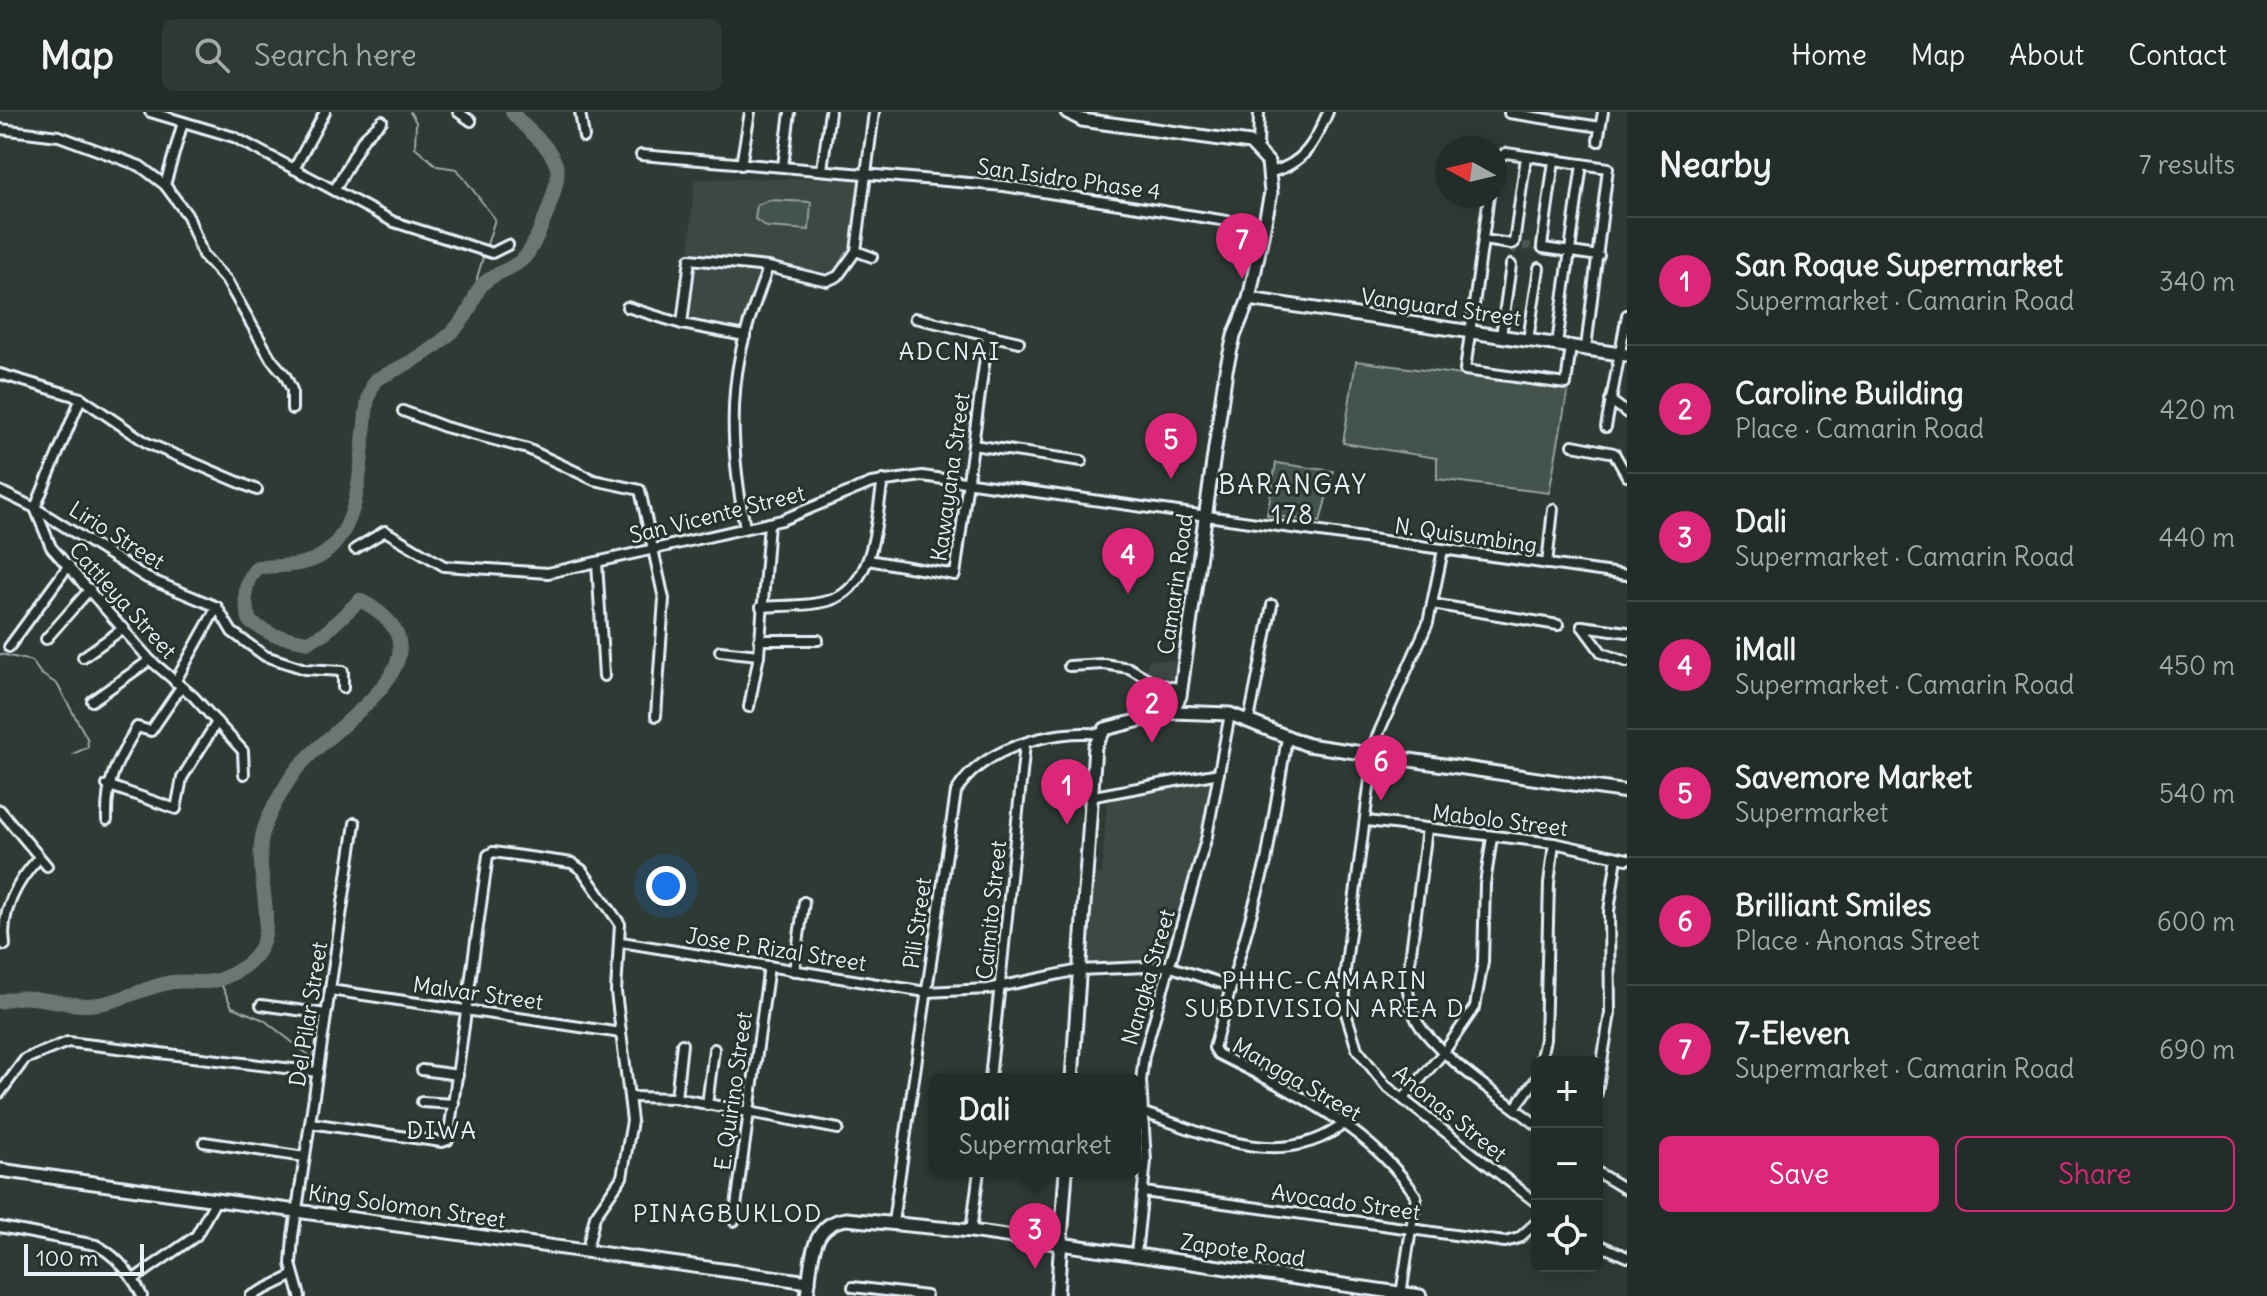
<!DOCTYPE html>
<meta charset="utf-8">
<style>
body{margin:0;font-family:Delius,sans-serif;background:#2e3834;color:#f1f3f6}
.controls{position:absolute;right:24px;bottom:24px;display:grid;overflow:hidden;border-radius:12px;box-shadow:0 4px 20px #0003}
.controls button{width:72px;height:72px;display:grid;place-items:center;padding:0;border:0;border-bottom:2px solid #3f4845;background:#222c28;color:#f1f3f6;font:40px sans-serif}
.compass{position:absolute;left:1435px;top:24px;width:72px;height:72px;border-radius:50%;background:#222c28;box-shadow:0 4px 20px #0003;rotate:278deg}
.scale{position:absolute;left:24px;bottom:20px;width:120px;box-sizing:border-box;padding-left:8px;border:4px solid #e8f1f8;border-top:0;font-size:22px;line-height:28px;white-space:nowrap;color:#e8f1f8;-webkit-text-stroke:6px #26332d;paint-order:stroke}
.you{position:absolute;left:666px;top:774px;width:28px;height:28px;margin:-20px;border:6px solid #fff;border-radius:50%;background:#1a73e8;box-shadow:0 0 0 12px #1a73e833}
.badge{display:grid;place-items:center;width:52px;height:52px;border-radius:50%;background:#db2777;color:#fff;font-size:26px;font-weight:700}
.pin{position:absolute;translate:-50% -66px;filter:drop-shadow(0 2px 4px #0008)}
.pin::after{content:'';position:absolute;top:42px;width:28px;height:24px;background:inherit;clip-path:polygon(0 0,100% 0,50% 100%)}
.popup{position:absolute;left:929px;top:961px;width:212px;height:104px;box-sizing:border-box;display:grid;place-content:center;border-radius:12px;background:#222c28;filter:drop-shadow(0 2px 6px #0005);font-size:26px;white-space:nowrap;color:#a2a7a8}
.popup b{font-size:30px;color:#f1f3f6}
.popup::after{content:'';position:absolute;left:50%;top:100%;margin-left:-16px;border:16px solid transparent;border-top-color:#222c28}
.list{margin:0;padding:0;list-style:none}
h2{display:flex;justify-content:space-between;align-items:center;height:104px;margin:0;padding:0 32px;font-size:34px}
h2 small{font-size:26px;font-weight:400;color:#a2a7a8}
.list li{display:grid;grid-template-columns:52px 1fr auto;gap:24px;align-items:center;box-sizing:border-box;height:128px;padding:0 32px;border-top:2px solid #3f4845}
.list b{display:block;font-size:30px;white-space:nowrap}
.list p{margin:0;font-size:26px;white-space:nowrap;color:#a2a7a8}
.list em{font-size:26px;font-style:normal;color:#a2a7a8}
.actions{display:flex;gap:16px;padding:24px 32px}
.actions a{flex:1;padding:18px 0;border:2px solid #db2777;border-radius:12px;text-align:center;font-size:28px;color:#db2777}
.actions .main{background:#db2777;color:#fff}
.icon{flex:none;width:44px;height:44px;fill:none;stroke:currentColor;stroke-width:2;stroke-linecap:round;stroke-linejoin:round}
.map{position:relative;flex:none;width:1627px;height:1184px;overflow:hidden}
header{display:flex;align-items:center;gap:48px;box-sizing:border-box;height:112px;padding:0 40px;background:#222c28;border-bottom:2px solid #3f4845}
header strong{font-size:38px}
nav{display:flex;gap:44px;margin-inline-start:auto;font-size:28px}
.search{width:560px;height:72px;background:#2e3834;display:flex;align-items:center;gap:20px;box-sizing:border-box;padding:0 28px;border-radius:12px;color:#a2a7a8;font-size:30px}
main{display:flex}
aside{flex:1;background:#222c28}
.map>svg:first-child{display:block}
</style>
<header>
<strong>Map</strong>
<div class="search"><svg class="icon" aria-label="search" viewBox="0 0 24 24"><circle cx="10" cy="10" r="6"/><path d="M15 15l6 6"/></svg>Search here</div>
<nav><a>Home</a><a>Map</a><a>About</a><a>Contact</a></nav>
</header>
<main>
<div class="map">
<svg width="1627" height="1184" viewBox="0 0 1627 1184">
<rect width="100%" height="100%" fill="#2e3b35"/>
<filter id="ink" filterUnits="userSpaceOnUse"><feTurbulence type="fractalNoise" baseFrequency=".0125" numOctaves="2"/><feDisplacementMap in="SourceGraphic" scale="16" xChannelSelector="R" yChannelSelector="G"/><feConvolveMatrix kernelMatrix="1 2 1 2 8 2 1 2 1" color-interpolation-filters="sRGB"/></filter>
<g filter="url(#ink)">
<!-- built -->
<g fill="#3b4843">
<path d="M 862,66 L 849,135 L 840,156 L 827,163 L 689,145 L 694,67 Z"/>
<path d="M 689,150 L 762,160 L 742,219 L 682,211 Z"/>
<path d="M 1148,548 L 1177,549 L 1167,597 L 1142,603 Z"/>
<path d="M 1210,668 L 1197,747 L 1164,849 L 1087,851 L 1093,763 L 1102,763 L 1107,685 Z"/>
<path d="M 1027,1097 L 1059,1100 L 1057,1123 L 1025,1120 Z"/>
</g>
<!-- green -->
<g fill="#45524e" stroke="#96a2a3" stroke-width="2">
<path d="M 769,88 L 811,90 L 809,118 L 767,115 L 755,107 L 757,93 Z"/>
<path d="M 1356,249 L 1568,277 L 1549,381 L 1437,367 L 1437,346 L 1343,331 Z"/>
<path d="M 1276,351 L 1333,359 L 1320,410 L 1267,403 Z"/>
</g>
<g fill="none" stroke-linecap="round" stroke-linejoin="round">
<!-- stream -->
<g stroke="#9da8a9" stroke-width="2">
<path d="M 410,0 L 416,10 L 415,35 L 437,54 L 457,57 L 495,107 L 486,136"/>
<path d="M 476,187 L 477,166 L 484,142"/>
<path d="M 0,542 L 32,549 L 41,562 L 57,572 L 87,626 L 88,635 L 73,642"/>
<path d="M 219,868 L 232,895 L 264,908 L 310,944"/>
</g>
<!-- river -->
<path stroke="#6b7775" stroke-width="14" d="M 0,890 C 27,879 55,892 84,893 C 114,894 143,875 172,870 C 187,868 207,873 221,867 C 293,838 256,788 261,731 C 263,709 280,683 291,665 C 322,616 469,546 360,488 L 326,520 L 308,530 L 273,523 L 250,510 C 244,489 242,472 257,455 C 279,454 306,455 324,442 C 359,416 360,360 364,321 C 367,298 365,290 375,268 C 408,252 442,236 465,205 C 472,196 474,182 482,173 C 492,161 512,158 523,147 C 535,136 561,72 557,56 C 551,32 526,19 512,0"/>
<!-- street-tunnel -->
<g stroke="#4a5652" stroke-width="8" stroke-dasharray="8 4" stroke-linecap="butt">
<path d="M 1511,132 L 1543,136"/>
<path d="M 1511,153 L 1514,131"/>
</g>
<defs>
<g id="street">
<path d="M 150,0 L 234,25 L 394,110 L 492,141 L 508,133"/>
<path d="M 458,0 L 471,9"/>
<path d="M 580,0 L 584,25"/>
<path d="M 1509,1 L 1600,15"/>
<path d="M 0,17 L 59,24 L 140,54 L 165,73 L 188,104 L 203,143 L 227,169 L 271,247 L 285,263 L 292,278 L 292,297"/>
<path d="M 1598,29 L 1603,0"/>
<path d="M 1258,36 L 1259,0"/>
<path d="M 641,43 L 1004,74 L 1265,115"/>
<path d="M 1495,48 L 1506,41 L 1608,56 L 1586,236"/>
<path d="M 741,53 L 750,0"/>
<path d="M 783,54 L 790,0"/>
<path d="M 294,57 L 325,0"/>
<path d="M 822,57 L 830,0"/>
<path d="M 1271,60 C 1304,52 1315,30 1328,0"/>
<path d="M 165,73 L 183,10"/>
<path d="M 334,79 L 363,27 L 382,9"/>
<path d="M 1489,84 L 1465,258 L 1566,272 L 1571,234"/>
<path d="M 1483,128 L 1511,132"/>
<path d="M 1514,131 L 1526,45"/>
<path d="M 1542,134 L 1554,49"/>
<path d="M 1543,136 L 1599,144"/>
<path d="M 856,139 L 872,145"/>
<path d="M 627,195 L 682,212 L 745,224"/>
<path d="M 915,206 L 1019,230"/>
<path d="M 682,212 L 690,147 L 768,155 L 827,169 L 838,164 L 856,139 L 874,0"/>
<path d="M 1501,224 L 1511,153"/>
<path d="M 1528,228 L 1539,156"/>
<path d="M 1557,232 L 1582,52"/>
<path d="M 0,262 L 81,286 L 147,331 L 257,378"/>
<path d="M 81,286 L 35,396 L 147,466 L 217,495 L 232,520 L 265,544 L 305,557 L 343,559 L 343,576"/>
<path d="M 1610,288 L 1627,301"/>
<path d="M 403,299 L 445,315 L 528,337 L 594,368 L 640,378 L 664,487 L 656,604"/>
<path d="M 1606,315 L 1627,203"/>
<path d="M 973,333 L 1082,349"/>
<path d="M 1573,333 L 1614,341 L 1627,364"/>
<path d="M 0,379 L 35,396 L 51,435 L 150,548 L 193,584 L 243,639 L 244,662"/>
<path d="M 745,416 C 735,359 728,302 740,244 C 746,213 758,184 768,155"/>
<path d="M 355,437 L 385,419 L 444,454 L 548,461 L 782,408 L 871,371 L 922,364 L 1627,463"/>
<path d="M 1443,438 L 1428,511 L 1375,629 L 1345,859 L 1345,898 L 1357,937 L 1386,974 L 1537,1091"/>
<path d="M 868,448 L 955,463 L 988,224"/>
<path d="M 597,450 L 604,564"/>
<path d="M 1547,452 L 1553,397"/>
<path d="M 1432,492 L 1558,513"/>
<path d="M 761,495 C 784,493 815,495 836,486 C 876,467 876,406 883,368"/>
<path d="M 1582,514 L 1602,541 L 1627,550"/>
<path d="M 1582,514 L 1627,520"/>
<path d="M 46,527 L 90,477"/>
<path d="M 759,528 L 818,528"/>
<path d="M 9,535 L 69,453"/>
<path d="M 720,539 L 759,543"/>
<path d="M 83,545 L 124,516"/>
<path d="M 1069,554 L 1104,552 L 1129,556 L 1157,572 L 1182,577"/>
<path d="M 175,570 L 217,495"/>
<path d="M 92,589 L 150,548"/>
<path d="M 749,595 L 759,543 L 769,411"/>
<path d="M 1249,608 L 1272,493"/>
<path d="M 1287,626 L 1266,750 L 1214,936 L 1218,942 C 1290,979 1370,1014 1416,1084 L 1401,1183"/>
<path d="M 107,673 L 176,697 L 182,666 L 217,610"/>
<path d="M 1089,685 L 1219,661"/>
<path d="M 0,698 L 47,754"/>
<path d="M 107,708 C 106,666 117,650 137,615 L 151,619 L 181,575"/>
<path d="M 1367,709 L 1554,731 L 1627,747"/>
<path d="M 1427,717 L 1407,871 C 1409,887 1412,905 1423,918 C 1453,955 1500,984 1537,1013"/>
<path d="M 621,830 L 926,880 L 988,877 L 1079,858 L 1168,854 L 1230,874"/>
<path d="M 5,833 C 0,800 17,769 39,746"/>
<path d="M 794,859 L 804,790"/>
<path d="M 330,878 L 621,921"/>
<path d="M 261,893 L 326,902"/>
<path d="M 1540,950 L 1545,927 L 1549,771 L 1554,731"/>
<path d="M 422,958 L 458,963"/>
<path d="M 990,967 L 1025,632"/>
<path d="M 0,981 L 25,947 L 68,930 L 318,960"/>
<path d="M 1597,981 L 1610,901 L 1609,799 L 1617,745"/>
<path d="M 631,985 L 676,986 L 838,1017"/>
<path d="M 676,986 L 682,932"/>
<path d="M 1403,987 L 1444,940 L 1475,895 L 1483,850 L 1485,772 L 1492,725"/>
<path d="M 422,990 L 454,992"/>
<path d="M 707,993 L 714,937"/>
<path d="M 1515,996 L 1537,966"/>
<path d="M 1144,1001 C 1210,1023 1283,1060 1345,1011"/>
<path d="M 310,1011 L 442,1030 L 448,1028 L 488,743 L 493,740 L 572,751 L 582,758 L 620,812 L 616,880 L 632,1009 L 622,1065 L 595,1104 L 587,1138"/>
<path d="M 204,1030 L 305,1045"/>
<path d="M 1597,1060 L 1627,1078"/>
<path d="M 1144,1080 L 1505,1130 L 1519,1126 L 1537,1110"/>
<path d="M 734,1109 L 769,854"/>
<path d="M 893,1110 L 956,680 C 980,637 1053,616 1100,622"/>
<path d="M 0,1115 L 96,1133 C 117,1144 132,1163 142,1184"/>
<path d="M 971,1119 L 979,1059"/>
<path d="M 1597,1132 L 1627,1145"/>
<path d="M 1136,1142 L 1146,1049 L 1141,969 L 1144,943 L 1207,724 L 1230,602"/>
<path d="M 134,1167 L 196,1124 L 216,1088"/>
<path d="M 853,1175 L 926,1184"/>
<path d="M 251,1184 L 292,1164"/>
<path d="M 300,1184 L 291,1152 L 293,1124 L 355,711"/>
</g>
<g id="secondary">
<path d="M 1067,0 L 1082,8 L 1250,31 L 1268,50 L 1271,81 L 1249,187 L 1234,224 L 1226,258 L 1180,584 L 1172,600 L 1105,617 L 1095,634 L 1072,967"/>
<path d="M 1249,187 L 1627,243"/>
<path d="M 1172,600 L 1230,602 L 1308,633 L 1627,680"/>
<path d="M 0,1058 L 809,1170"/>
<path d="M 807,1184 C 812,1154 808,1112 846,1107 L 971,1119 L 1420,1184"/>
<path d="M 1057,1184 L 1066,1059"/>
</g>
</defs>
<!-- street casing -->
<use href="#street" stroke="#e8f1f8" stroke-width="14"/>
<!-- secondary casing -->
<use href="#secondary" stroke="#e8f1f8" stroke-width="17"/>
<!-- street -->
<use href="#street" stroke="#26332d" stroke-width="8"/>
<!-- secondary -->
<use href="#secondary" stroke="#26332d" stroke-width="11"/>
</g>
</g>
<g text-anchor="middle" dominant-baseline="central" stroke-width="6" stroke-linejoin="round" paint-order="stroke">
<!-- street labels -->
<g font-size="22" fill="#e8f1f8" stroke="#26332d">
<text transform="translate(1069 67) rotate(8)">San Isidro Phase 4</text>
<text transform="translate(1441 195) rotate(8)">Vanguard Street</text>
<text transform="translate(950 365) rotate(-82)">Kawayana Street</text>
<text transform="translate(717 402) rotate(-14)">San Vicente Street</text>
<text transform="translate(117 423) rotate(32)">Lirio Street</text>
<text transform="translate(1466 423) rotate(8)">N. Quisumbing</text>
<text transform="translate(1175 472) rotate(-82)">Camarin Road</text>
<text transform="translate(123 488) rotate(48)">Cattleya Street</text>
<text transform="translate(1500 708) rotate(7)">Mabolo Street</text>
<text transform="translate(991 798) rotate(-84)">Caimito Street</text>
<text transform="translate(917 811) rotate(-82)">Pili Street</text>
<text transform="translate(776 837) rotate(9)">Jose P. Rizal Street</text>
<text transform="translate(1148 865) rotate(-74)">Nangka Street</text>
<text transform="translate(478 881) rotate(8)">Malvar Street</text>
<text transform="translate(308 902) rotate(-81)">Del Pilar Street</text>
<text transform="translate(1297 967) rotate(30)">Mangga Street</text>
<text transform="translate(733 979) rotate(-82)">E. Quirino Street</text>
<text transform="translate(1450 1001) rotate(39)">Anonas Street</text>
<text transform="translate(1346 1090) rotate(8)">Avocado Street</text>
<text transform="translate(407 1094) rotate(8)">King Solomon Street</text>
<text transform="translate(1243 1138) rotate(8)">Zapote Road</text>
</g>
<!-- neighbourhood labels -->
<g font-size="24" letter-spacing="2" fill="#e8f1f8" stroke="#26332d">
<text x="950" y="239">ADCNAI</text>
<text x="1325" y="868">PHHC-CAMARIN<tspan x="1325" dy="28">SUBDIVISION AREA D</tspan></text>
<text x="442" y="1018">DIWA</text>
<text x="728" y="1101">PINAGBUKLOD</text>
</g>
<!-- quarter labels -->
<g font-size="26" letter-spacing="2" fill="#e8f1f8" stroke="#26332d">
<text x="1293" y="372">BARANGAY<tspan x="1293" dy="30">178</tspan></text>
</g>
</g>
</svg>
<div class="controls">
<button>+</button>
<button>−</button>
<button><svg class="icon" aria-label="locate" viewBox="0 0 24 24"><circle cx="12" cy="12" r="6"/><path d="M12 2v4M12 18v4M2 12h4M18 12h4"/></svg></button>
</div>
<svg class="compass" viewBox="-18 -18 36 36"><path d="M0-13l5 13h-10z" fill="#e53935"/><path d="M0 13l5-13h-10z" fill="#a2a7a8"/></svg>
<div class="scale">100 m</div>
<div class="you"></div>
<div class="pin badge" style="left:1067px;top:713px">1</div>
<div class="pin badge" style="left:1152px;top:631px">2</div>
<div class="pin badge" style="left:1035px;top:1157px">3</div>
<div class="popup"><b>Dali</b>Supermarket</div>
<div class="pin badge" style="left:1128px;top:482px">4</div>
<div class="pin badge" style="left:1171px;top:367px">5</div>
<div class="pin badge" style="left:1381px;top:689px">6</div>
<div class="pin badge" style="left:1242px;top:167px">7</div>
</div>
<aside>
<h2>Nearby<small>7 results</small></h2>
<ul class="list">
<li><span class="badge">1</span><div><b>San Roque Supermarket</b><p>Supermarket · Camarin Road</p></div><em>340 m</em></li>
<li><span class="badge">2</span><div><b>Caroline Building</b><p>Place · Camarin Road</p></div><em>420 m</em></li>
<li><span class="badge">3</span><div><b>Dali</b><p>Supermarket · Camarin Road</p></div><em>440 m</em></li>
<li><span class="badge">4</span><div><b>iMall</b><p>Supermarket · Camarin Road</p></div><em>450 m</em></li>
<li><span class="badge">5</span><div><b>Savemore Market</b><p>Supermarket</p></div><em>540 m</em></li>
<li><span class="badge">6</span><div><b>Brilliant Smiles</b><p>Place · Anonas Street</p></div><em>600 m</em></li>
<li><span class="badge">7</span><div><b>7-Eleven</b><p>Supermarket · Camarin Road</p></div><em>690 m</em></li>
</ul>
<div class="actions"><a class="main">Save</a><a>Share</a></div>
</aside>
</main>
